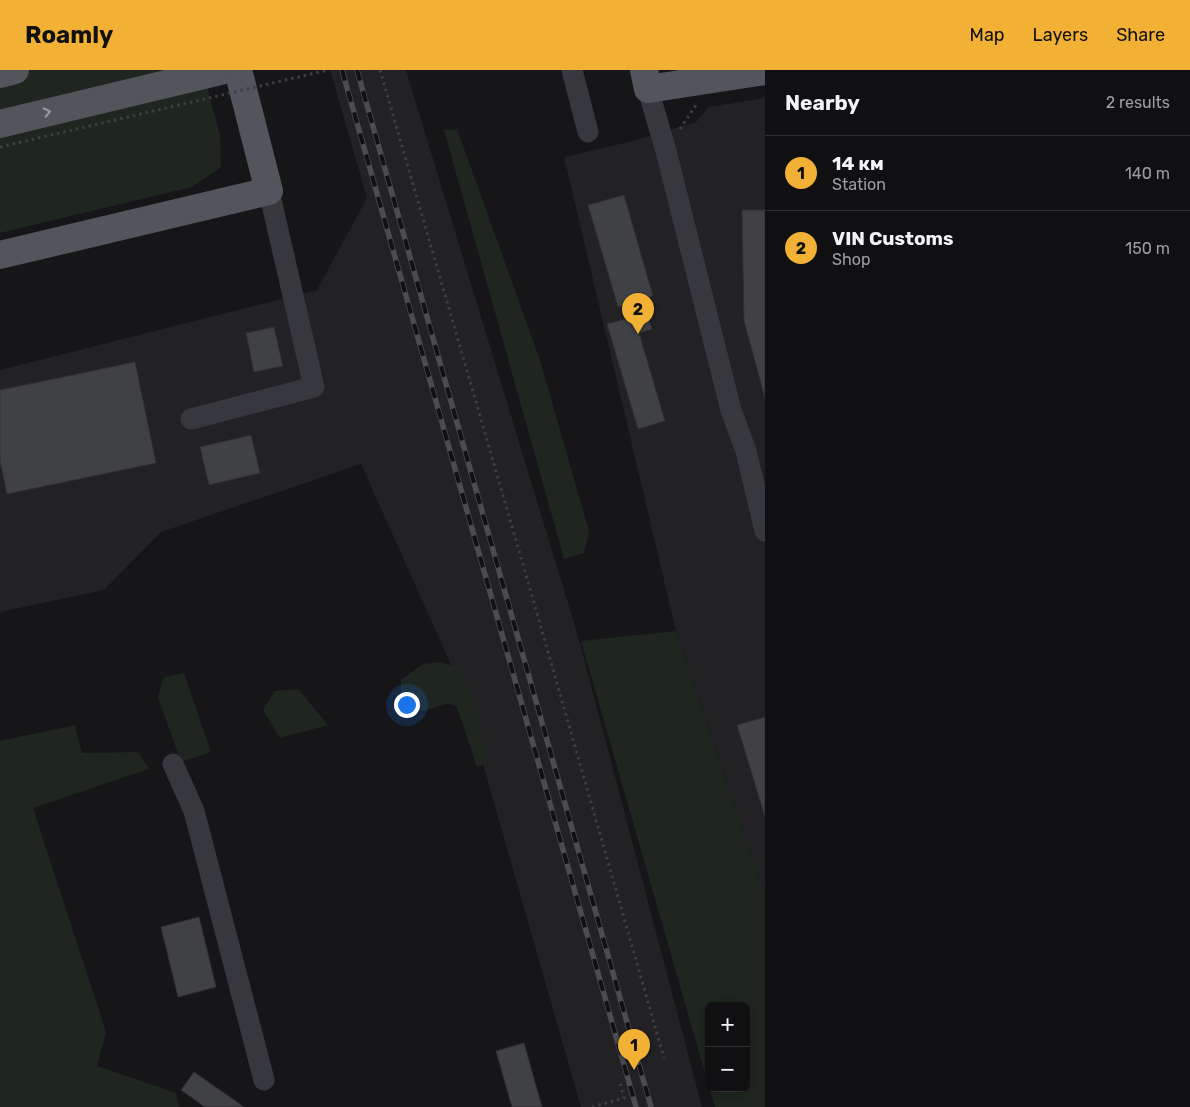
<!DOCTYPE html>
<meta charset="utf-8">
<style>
body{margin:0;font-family:Rubik,sans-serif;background:#19191b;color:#f1f3f6}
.controls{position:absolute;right:15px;bottom:15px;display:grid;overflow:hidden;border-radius:8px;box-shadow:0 2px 8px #0003}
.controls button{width:45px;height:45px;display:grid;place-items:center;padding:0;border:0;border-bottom:1px solid #303032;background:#101012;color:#f1f3f6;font:25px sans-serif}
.you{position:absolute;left:406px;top:634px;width:18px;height:18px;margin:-12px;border:4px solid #fff;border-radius:50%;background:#1a73e8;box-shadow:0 0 0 8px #1a73e833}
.badge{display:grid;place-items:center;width:32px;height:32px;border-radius:50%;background:#f2b134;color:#111;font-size:16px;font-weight:700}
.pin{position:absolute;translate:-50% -41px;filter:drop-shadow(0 1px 2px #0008)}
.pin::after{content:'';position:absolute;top:26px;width:18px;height:15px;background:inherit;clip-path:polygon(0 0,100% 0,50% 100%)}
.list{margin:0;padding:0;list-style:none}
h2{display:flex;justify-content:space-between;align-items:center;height:65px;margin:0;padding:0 20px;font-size:21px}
h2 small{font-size:16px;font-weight:400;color:#9c9d9f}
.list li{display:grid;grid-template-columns:32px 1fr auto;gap:15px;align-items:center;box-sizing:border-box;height:75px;padding:0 20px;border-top:1px solid #303032}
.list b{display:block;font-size:19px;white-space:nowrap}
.list p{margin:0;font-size:16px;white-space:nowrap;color:#9c9d9f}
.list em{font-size:16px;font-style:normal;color:#9c9d9f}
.map{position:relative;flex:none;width:765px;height:1037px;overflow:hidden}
header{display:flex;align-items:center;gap:30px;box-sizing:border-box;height:70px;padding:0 25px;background:#f2b134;color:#111}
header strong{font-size:24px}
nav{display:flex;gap:28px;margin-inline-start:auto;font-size:18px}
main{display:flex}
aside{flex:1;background:#101012}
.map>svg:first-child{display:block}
</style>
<header>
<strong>Roamly</strong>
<nav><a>Map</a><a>Layers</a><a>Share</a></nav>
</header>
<main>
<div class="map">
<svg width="765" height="1037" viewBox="0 0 765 1037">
<rect width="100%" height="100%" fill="#161618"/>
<!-- built -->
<g fill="#222225">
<path d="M 330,0 L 406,0 L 578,566 L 702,1037 L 581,1037 L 461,617 L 361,394 L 161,462 L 104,520 L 0,542 L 0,300 L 317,220 L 367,128 Z"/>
<path d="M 765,28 L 765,823 L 676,561 L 564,87 L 629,72 L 696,52 L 709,37 Z"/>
</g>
<!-- green -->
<g fill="#1e261f">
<path d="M 0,0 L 203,0 L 220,66 L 221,97 L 192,117 L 0,163 Z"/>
<path d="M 457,59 L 539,287 L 589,461 L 584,483 L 564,489 L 444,60 Z"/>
<path d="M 676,561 L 765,823 L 765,1037 L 715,1037 L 709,1018 L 746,1018 L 746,936 L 709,936 L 709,1017 L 581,571 Z"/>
<path d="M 441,592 L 459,598 L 473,624 L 488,693 L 477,697 L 457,637 L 448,633 L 424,641 L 408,638 L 401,625 L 401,610 L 423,594 Z"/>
<path d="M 184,603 L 211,682 L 181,692 L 158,627 L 164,607 Z"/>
<path d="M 298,619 L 328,655 L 280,668 L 263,640 L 275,621 Z"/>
<path d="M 75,655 L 82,683 L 138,682 L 149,699 L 33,738 L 106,962 L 97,996 L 176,1023 L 179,1037 L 0,1037 L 0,671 Z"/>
</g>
<!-- building -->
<g fill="#404145" stroke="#303034">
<path d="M 624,125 L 653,226 L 618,237 L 588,135 Z"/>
<path d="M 742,140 L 765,140 L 765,328 L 744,251 Z"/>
<path d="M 647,243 L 652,259 L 639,263 L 665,351 L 638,359 L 607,254 Z"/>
<path d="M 274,257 L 283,296 L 254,302 L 246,263 Z"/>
<path d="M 135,292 L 156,393 L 7,424 L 0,391 L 0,320 Z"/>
<path d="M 251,365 L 260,403 L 209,415 L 200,377 Z"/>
<path d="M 765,647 L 765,747 L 737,655 Z"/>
<path d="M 199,847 L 216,917 L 178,927 L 161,857 Z"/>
<path d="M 524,973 L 542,1037 L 512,1037 L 496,981 Z"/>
<path d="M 194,1002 L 244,1037 L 205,1037 L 181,1020 Z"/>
</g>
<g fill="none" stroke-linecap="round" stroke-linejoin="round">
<!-- path -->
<g stroke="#3d3f44" stroke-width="3" stroke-dasharray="2.5 4" stroke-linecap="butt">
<path d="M 380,0 L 524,498 L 664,988"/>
<path d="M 680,59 L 696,35"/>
<path d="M 592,1037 L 624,1028 L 620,1013 L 623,1013"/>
</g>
<!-- minor -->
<g stroke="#37383d" stroke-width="21">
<path d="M 572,0 L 588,62"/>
<path d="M 648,19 L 666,81 L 731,340 L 746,381 L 765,461"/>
<path d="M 191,349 L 314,317 L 269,121"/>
<path d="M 173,694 L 194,741 L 264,1010"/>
</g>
<!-- major -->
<g stroke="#53555c" stroke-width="28">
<path d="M 644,0 L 648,19 L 765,1"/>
<path d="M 0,4 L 15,0"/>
<path d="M 0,54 L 225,0"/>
<path d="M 0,185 L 269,121 L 238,0"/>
</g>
<defs>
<g id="rail">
<path d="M 342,0 L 636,1037"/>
<path d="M 357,0 L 651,1037"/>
</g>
</defs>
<!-- rail casing -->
<use href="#rail" stroke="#4a4c52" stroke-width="5.5"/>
<!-- rail -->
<use href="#rail" stroke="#111113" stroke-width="4" stroke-dasharray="11" stroke-linecap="butt"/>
<!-- path-bridge -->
<path stroke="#3d3f44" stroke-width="3" stroke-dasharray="2.5 4" stroke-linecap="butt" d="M 0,77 L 328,0"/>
</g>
<!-- one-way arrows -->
<defs><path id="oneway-chevron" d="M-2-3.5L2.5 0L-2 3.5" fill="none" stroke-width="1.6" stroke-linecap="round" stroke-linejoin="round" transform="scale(1.25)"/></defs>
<use stroke="#979ba6" href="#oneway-chevron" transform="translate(47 42) rotate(-13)"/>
</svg>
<div class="controls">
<button>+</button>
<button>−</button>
</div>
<div class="you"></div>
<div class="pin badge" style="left:634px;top:1000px">1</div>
<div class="pin badge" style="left:638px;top:264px">2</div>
</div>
<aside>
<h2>Nearby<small>2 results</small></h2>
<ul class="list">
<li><span class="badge">1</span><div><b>14 км</b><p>Station</p></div><em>140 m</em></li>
<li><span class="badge">2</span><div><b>VIN Customs</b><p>Shop</p></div><em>150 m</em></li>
</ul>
</aside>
</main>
